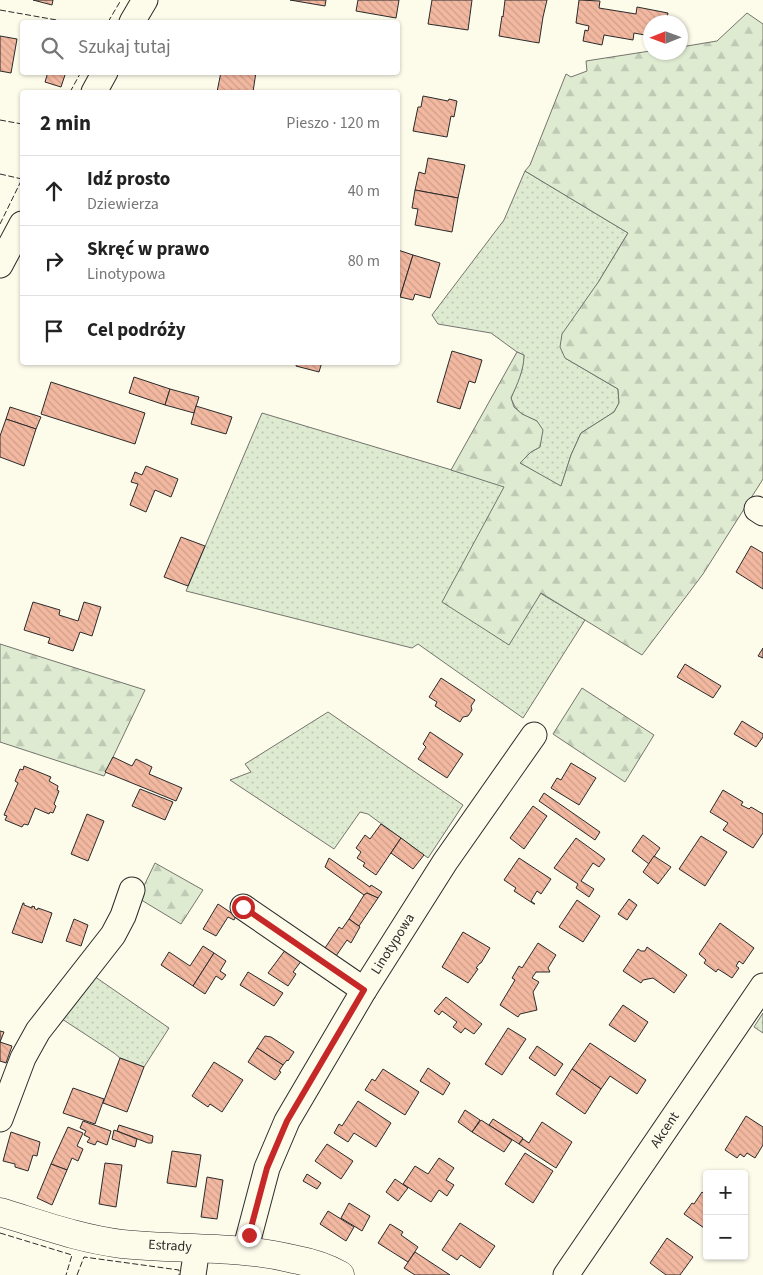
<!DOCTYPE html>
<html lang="pl">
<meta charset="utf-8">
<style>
body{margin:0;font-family:"Source Sans 3",sans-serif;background:#f2f2f2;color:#222}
.controls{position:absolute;right:15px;bottom:15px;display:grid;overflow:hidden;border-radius:5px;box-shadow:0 1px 4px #0004}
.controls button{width:45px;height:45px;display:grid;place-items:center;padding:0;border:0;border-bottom:1px solid #e0e0e0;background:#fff;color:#222;font:25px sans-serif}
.compass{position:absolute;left:643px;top:15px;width:45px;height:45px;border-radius:50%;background:#fff;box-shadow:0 1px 4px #0004;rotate:269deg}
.stop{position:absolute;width:15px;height:15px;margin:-11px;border:4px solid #c62828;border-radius:50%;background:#fff}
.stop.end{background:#c62828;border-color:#fff;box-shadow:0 1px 5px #0008}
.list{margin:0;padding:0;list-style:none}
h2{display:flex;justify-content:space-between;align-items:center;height:65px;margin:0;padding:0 20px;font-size:21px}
h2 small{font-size:16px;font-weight:400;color:#767676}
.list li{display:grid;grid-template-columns:32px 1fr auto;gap:15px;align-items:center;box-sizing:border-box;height:70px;padding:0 20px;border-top:1px solid #e0e0e0}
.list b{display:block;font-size:19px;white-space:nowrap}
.list p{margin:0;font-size:16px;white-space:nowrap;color:#767676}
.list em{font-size:16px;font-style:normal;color:#767676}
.icon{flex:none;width:28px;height:28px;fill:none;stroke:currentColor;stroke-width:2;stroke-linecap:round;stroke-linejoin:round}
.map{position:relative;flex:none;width:763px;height:1275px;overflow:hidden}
.search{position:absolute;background:#fff;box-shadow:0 1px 4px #0004;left:20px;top:20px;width:380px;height:55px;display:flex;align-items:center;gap:12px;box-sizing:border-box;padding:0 18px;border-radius:5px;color:#767676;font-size:19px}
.panel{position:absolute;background:#fff;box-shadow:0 1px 4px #0004;left:20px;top:90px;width:380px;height:275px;border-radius:5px}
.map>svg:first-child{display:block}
</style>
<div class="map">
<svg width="763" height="1275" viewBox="0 0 763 1275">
<defs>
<pattern id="grass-dots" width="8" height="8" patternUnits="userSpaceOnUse" patternTransform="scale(1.25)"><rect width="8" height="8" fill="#deebd1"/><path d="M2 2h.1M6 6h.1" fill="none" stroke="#bfcab4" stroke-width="1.8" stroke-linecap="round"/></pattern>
<pattern id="forest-firs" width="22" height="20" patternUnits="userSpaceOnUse" patternTransform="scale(1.25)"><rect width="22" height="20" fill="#deebd1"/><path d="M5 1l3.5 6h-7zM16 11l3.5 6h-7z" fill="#bfcab4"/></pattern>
<pattern id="building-back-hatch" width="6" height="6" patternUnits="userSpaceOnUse" patternTransform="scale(1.25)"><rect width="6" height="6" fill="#f2b8a0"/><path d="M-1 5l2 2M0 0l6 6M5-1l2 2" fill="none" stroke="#d09e8a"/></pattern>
</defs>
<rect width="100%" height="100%" fill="#fdfbea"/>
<!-- grass -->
<g fill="url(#grass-dots)" stroke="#74746e">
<path d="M 525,171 L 628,233 L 599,281 L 565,358 L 618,389 L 619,403 L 614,412 L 581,433 L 571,455 L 561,487 L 520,463 L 531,452 L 540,447 L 537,421 C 524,415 517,414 511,398 L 522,370 L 524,355 L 517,352 L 491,333 L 438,324 L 432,315 L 504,220 Z"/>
<path d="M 262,413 L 505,486 L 540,593 L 585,620 L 523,718 L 418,644 L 412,648 L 186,591 Z"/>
<path d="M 328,712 L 463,805 L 428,858 L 368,814 L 360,812 L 334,849 L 230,780 L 251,772 L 245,764 Z"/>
<path d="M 91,974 L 169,1028 L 144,1067 L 120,1058 L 114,1053 L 59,1017 Z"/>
<path d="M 763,1013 L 763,1033 L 754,1027 Z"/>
</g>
<!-- forest -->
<g fill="url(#forest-firs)" stroke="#74746e">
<path d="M 747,13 L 763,24 L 763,479 L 703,574 L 642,655 L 541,593 L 509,645 L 442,602 L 504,487 L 451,470 L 517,352 L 524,355 C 524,370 517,385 511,398 L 514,407 L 522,414 L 537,421 L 543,430 L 540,447 L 531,452 L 520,463 L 561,486 L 571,455 L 581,433 L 614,412 L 619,403 L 618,389 L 565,358 L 560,347 L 562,334 L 599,281 L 628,233 L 525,171 L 530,165 L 566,74 L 571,77 L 587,71 L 586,61 L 650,51 L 650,52 L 680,52 L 681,47 L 717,41 Z"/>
<path d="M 0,644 L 145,690 L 104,776 L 0,742 Z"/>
<path d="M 582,688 L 654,735 L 625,782 L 553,734 Z"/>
<path d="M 155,863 L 203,890 L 181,924 L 138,898 Z"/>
</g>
<!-- building -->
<g fill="url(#building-back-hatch)" stroke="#2b2b2b">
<path d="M 33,0 L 53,0 L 52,5 Z"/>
<path d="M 290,0 L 326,0 L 325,6 Z"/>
<path d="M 358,0 L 399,0 L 396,18 L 356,11 Z"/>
<path d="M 432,0 L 472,0 L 468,30 L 428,24 Z"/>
<path d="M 505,0 L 547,0 L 543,17 L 539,43 L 499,36 L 502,16 L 503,17 Z"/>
<path d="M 579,0 L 600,1 L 599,8 L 636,14 L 637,7 L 668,13 L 666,22 L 650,22 L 650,36 L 634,33 L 633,40 L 604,35 L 602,45 L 583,41 L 585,30 L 588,31 L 589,26 L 576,23 Z"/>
<path d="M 0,36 L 17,39 L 11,73 L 0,71 Z"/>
<path d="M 48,72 L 66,72 L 61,87 L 45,82 Z"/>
<path d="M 221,72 L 256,72 L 253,92 L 217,92 Z"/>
<path d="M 423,96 L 448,101 L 449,99 L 457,101 L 454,117 L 451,116 L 447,137 L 413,131 L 418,107 L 421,107 Z"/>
<path d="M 428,158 L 465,165 L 458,198 L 415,190 L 419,172 L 425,174 Z"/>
<path d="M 415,190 L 458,198 L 452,232 L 415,225 L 418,209 L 412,208 Z"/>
<path d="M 398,250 L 413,255 L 400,297 L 398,296 Z"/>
<path d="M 413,255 L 440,263 L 430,298 L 415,294 L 413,300 L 400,297 Z"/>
<path d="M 452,351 L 482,360 L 475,383 L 469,381 L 460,409 L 437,402 Z"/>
<path d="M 297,362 L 322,362 L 319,372 L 296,366 Z"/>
<path d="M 134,377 L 170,389 L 165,405 L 129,393 Z"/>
<path d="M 51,382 L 145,413 L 135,444 L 41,414 Z"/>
<path d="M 170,389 L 199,397 L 194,413 L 165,405 Z"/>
<path d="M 196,406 L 232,417 L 226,434 L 191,424 Z"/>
<path d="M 10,407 L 41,417 L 36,429 L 6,419 Z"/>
<path d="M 6,419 L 36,429 L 24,466 L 0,457 L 0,436 Z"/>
<path d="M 146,466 L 178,479 L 171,497 L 155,490 L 146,512 L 130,505 L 138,484 L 131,482 L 135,472 L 142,475 Z"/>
<path d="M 181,537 L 205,546 L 188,586 L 164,577 Z"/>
<path d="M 751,546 L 763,553 L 763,589 L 736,572 Z"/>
<path d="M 33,602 L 60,610 L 59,615 L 78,621 L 84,602 L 101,607 L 92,636 L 80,632 L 73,651 L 48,643 L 50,638 L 24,630 Z"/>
<path d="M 763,648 L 763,658 L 758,656 Z"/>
<path d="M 685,664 L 721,686 L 713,698 L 677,677 Z"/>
<path d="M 441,678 L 475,700 L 471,706 L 472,710 L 468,716 L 463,717 L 460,722 L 435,706 L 437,702 L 429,697 Z"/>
<path d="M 742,721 L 763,734 L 763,737 L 756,747 L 734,734 Z"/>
<path d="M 430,732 L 463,754 L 447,778 L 418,759 L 426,747 L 423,744 Z"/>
<path d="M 113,757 L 132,766 L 136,759 L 152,767 L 149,774 L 182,788 L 176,801 L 105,772 Z"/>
<path d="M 571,763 L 596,778 L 579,805 L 551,788 L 557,778 L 561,780 Z"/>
<path d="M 24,766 L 51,777 L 49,781 L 58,786 L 57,790 L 59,791 L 54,804 L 56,806 L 53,813 L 50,812 L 49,814 L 35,808 L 28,825 L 24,824 L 22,827 L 5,820 L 7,816 L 4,815 L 18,783 L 15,781 L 20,769 L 23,770 Z"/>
<path d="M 140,789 L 173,802 L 165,820 L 132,806 Z"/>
<path d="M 723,790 L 743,802 L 741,805 L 749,809 L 751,807 L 763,814 L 763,833 L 753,848 L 723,830 L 728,823 L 710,812 Z"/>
<path d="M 544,793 L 600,832 L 595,840 L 539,801 Z"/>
<path d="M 533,806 L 547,816 L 524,849 L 510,838 Z"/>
<path d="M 87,814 L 104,821 L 88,861 L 71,854 Z"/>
<path d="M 381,824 L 401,838 L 376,875 L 363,866 L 365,863 L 357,858 L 361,852 L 356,848 L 365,835 L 370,839 Z"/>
<path d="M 643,835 L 660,848 L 649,864 L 632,851 Z"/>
<path d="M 701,836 L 727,852 L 705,886 L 679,869 Z"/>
<path d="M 401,838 L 424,855 L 413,869 L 391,853 Z"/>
<path d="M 576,838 L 605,859 L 599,867 L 593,863 L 581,881 L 594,889 L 589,897 L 576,888 L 578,884 L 554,868 Z"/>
<path d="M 654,856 L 671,867 L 658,884 L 643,872 Z"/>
<path d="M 329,858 L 370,887 L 371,885 L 382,892 L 378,898 L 367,893 L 364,895 L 325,867 Z"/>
<path d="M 519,858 L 551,879 L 541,894 L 537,891 L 531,901 L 535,904 L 534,904 L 514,891 L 516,888 L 504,880 Z"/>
<path d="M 367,893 L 378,898 L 359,926 L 349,919 L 364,895 Z"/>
<path d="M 629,899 L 637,905 L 627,920 L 618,914 Z"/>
<path d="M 577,900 L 600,916 L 583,942 L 559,927 Z"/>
<path d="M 23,903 L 24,903 L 24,905 L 32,908 L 32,906 L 35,907 L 34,908 L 37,910 L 38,908 L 52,913 L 42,943 L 12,933 Z"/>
<path d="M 218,904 L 236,916 L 234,920 L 228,917 L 216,936 L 203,929 Z"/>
<path d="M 74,919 L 88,925 L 81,946 L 66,941 Z"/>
<path d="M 349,919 L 360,927 L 351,943 L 347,940 L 336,956 L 325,948 L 339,927 L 342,929 Z"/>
<path d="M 720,923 L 754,948 L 743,964 L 739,961 L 736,966 L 739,968 L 732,978 L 718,969 L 716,972 L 704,963 L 706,960 L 699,954 Z"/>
<path d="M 463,932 L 490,948 L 481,963 L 480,963 L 476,968 L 478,969 L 468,983 L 442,967 Z"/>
<path d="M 538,943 L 556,955 L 548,968 L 550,972 L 536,972 L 532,978 L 539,982 L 533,992 L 537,1010 L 520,1014 L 518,1017 L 500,1005 L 515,980 L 512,978 L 519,966 L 522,968 Z"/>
<path d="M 203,946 L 214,953 L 193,986 L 161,965 L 169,952 L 190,966 Z"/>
<path d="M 647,947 L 687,975 L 674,993 L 653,978 L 643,980 L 641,983 L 623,971 L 638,949 L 641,951 L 645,951 Z"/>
<path d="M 286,949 L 302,960 L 293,972 L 296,974 L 288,986 L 268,973 Z"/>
<path d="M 214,953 L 226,961 L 220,971 L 226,975 L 222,980 L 216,976 L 205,994 L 193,986 Z"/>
<path d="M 248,972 L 283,993 L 274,1006 L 240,985 Z"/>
<path d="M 446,997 L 482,1024 L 474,1034 L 465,1028 L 461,1033 L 453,1027 L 457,1022 L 442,1011 L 439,1015 L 434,1011 Z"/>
<path d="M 623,1005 L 648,1022 L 635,1042 L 609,1025 Z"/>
<path d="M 508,1028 L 526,1039 L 502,1075 L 485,1064 Z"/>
<path d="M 0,1031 L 4,1032 L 0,1042 L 12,1046 L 6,1063 L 0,1061 Z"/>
<path d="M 265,1036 L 271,1037 L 294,1052 L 288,1061 L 287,1060 L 283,1065 L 257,1048 Z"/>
<path d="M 590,1043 L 646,1080 L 637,1094 L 610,1076 L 601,1089 L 572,1069 Z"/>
<path d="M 537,1046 L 563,1064 L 555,1076 L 529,1058 Z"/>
<path d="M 257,1048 L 283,1065 L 279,1071 L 281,1072 L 275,1080 L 248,1062 Z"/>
<path d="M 120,1058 L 144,1067 L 127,1112 L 103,1103 Z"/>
<path d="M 214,1062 L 243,1080 L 222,1112 L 210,1104 L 208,1107 L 192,1096 Z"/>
<path d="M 428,1068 L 450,1083 L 443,1095 L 420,1081 Z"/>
<path d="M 383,1069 L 419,1092 L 405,1115 L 365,1090 L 372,1079 L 375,1081 Z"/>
<path d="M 572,1069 L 601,1089 L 585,1114 L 556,1094 Z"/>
<path d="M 73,1088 L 104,1099 L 95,1124 L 63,1113 Z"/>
<path d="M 358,1101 L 391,1123 L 376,1147 L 354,1133 L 348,1142 L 334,1133 L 339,1124 L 342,1126 Z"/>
<path d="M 465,1110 L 480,1120 L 472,1132 L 458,1122 Z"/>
<path d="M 746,1116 L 763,1127 L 763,1145 L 755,1158 L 747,1153 L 744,1157 L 740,1154 L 737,1158 L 725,1150 Z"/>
<path d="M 493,1119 L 523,1138 L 519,1144 L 489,1125 Z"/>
<path d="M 481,1120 L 512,1140 L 504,1152 L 472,1132 Z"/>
<path d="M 83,1121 L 111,1131 L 107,1145 L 97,1141 L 95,1145 L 87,1142 L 90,1138 L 84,1135 L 86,1131 L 80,1128 Z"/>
<path d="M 542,1122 L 572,1142 L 556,1168 L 519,1144 L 523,1139 L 529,1143 Z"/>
<path d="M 119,1125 L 153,1136 L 152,1143 L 148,1143 L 117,1131 Z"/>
<path d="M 68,1127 L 83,1133 L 77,1146 L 83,1149 L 78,1161 L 72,1158 L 67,1170 L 51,1164 Z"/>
<path d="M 114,1130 L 137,1139 L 135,1147 L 112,1139 Z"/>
<path d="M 11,1132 L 40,1142 L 37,1156 L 33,1155 L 28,1171 L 15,1167 L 15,1164 L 3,1161 Z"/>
<path d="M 327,1144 L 353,1161 L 341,1179 L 315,1161 Z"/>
<path d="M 172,1151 L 201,1155 L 196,1187 L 167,1183 Z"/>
<path d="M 525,1153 L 553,1171 L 533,1203 L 505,1184 Z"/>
<path d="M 439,1158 L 454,1168 L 446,1180 L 454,1185 L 447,1196 L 439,1190 L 431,1202 L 403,1184 L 415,1166 L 428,1174 Z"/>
<path d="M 105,1163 L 122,1165 L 116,1207 L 99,1204 Z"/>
<path d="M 51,1164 L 67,1170 L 52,1205 L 37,1198 Z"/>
<path d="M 307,1174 L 321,1183 L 317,1189 L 303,1181 Z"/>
<path d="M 207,1177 L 223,1180 L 217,1219 L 201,1217 Z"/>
<path d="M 395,1179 L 408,1188 L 398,1201 L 386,1192 Z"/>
<path d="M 702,1192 L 707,1196 L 707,1230 L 684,1214 L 692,1203 L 694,1204 Z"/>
<path d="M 349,1203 L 370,1216 L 362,1231 L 341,1218 Z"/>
<path d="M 328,1211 L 354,1227 L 346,1241 L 320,1224 Z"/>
<path d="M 460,1223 L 495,1246 L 480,1268 L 461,1255 L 457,1260 L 442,1250 Z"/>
<path d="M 390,1224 L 403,1232 L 401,1235 L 418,1247 L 408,1262 L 378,1243 Z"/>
<path d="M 667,1238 L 693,1257 L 680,1275 L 666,1275 L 650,1263 Z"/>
<path d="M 415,1252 L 450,1275 L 415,1275 L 404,1268 Z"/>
</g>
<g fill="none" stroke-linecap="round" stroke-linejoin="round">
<defs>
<g id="minor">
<path d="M 132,22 L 145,0"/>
<path d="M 94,92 L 105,72"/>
<path d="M 0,265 L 22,224"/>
<path d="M 757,509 L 763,513"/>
<path d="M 243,907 L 364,990"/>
<path d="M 0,1119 L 23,1058 L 38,1031 L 113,935 L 123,916 L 132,890"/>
<path d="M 245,1251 L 267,1168 L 287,1121 L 364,990 L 445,862 L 534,735"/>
<path d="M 193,1275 L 197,1248"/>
<path d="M 566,1275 L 763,986"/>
</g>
<path id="major" d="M 0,1212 C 40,1224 80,1239 122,1244 C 179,1250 237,1245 293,1259 C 309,1262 326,1267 340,1275"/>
</defs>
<!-- minor casing -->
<use href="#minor" stroke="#2b2b2b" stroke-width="27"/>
<!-- major casing -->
<use href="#major" stroke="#2b2b2b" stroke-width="29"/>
<!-- minor -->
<use href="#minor" stroke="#fdfbea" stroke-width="25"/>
<!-- major -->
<use href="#major" stroke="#fdfbea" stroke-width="28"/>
<!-- fence -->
<g stroke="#2b2b2b" stroke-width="1" stroke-dasharray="6 2.5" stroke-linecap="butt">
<path d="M 0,10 L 68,22"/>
<path d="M 108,22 L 121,0"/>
<path d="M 70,92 L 81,72"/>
<path d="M 0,120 L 22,124"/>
<path d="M 0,174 L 22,179"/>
<path d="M 0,224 L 22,179"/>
<path d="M 0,1233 L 72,1255 L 66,1275"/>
<path d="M 77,1275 L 84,1257 L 179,1270 L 179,1275"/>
</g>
</g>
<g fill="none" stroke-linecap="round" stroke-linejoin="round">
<!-- route -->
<path stroke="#c62828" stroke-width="6" d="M 243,907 L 364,990 L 287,1121 L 267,1168 L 249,1235"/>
</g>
<g text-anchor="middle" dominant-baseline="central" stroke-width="4" stroke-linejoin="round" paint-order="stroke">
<!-- street labels -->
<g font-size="14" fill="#2b2b2b" stroke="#fdfbea">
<text transform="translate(393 944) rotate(-58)">Linotypowa</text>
<text transform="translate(665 1130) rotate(-56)">Akcent</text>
<text transform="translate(170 1246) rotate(3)">Estrady</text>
</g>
</g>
</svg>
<div class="controls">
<button>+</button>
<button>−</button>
</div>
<svg class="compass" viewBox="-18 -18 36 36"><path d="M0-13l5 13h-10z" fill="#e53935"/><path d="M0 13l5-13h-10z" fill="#767676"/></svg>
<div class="stop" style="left:243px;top:907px"></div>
<div class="stop end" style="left:249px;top:1235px"></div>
<div class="search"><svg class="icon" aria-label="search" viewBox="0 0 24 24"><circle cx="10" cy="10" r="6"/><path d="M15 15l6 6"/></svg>Szukaj tutaj</div>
<section class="panel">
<h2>2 min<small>Pieszo · 120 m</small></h2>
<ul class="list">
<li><svg class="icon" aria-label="ahead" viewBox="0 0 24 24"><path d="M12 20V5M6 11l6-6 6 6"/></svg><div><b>Idź prosto</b><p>Dziewierza</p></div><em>40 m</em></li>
<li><svg class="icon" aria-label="right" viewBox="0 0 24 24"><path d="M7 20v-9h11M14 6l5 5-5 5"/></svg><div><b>Skręć w prawo</b><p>Linotypowa</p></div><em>80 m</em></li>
<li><svg class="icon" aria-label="arrive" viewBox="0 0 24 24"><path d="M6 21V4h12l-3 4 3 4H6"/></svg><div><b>Cel podróży</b></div></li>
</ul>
</section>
</div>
